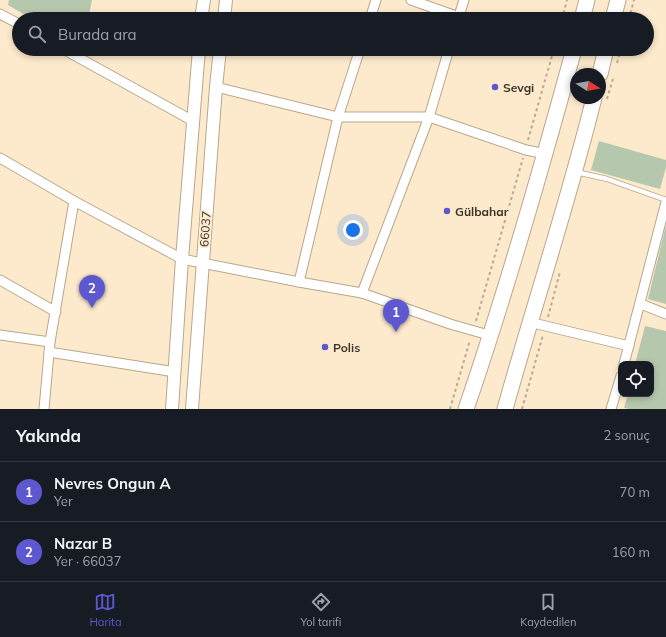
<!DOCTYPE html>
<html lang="tr">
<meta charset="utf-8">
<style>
body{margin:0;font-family:Mulish,sans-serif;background:#20242c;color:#f1f3f6}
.controls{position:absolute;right:12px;bottom:12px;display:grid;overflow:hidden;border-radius:8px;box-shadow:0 2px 6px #0003}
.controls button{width:36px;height:36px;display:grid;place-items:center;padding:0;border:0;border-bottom:1px solid #363941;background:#171b24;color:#f1f3f6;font:20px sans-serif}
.compass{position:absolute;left:570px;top:68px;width:36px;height:36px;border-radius:50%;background:#171b24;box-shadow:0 2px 6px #0003;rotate:101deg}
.you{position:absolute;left:353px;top:230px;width:14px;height:14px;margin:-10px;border:3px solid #fff;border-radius:50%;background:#1a73e8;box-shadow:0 0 0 6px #1a73e833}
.badge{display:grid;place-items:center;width:26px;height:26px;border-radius:50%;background:#5d58d0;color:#fff;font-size:13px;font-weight:700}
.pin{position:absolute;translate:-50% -33px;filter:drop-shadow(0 1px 2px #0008)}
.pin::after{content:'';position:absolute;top:21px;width:14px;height:12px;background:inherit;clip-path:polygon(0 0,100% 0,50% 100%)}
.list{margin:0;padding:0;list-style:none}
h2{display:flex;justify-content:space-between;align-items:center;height:52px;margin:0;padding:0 16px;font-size:17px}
h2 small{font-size:13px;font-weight:400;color:#9ea1a6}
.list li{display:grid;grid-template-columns:26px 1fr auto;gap:12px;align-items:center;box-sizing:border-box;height:60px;padding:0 16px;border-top:1px solid #363941}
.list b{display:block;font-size:15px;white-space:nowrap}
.list p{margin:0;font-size:13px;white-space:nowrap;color:#9ea1a6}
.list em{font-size:13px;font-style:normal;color:#9ea1a6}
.icon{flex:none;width:22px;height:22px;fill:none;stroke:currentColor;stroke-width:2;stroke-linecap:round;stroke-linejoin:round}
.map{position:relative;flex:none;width:666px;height:409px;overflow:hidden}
.search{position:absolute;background:#171b24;box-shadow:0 2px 6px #0003;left:12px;right:12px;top:12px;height:44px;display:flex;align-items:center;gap:10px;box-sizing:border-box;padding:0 14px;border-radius:22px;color:#9ea1a6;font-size:15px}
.sheet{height:172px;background:#171b24}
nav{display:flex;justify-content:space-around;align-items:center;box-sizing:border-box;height:56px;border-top:1px solid #363941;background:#171b24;font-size:11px;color:#9ea1a6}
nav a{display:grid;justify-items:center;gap:2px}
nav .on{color:#5d58d0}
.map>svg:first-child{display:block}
</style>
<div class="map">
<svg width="666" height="409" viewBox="0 0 666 409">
<rect width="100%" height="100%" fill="#fdeacd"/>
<!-- green -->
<g fill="#b5c7ac">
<path d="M 9,0 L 92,0 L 88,19 L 32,19 L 8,5 Z"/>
<path d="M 599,141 L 666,160 L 666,167 L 660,189 L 591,170 Z"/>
<path d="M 666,225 L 666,304 L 648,299 Z"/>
<path d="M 645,326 L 666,331 L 666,409 L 630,409 L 624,408 L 628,394 L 651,394 L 651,364 L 635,364 Z"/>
</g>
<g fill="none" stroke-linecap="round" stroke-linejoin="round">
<defs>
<path id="service" d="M 576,172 L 607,179 L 666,200"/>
<g id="minor">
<path d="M 411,0 L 459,17"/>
<path d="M 0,14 L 19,24"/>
<path d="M 370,19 L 376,0"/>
<path d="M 458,19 L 464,0"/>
<path d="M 63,49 L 193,121"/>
<path d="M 449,49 L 429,117 L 362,293 L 450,324 L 492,336"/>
<path d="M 216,87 L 338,117 L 429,117 L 526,150 L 546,154"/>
<path d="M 0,158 L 74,201 L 182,259 L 299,282 L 362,293"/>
<path d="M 0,280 L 56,312"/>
<path d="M 299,282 L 338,117 L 360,49"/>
<path d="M 641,304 L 666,314"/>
<path d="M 529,322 L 629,346"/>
<path d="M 0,335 L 50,342"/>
<path d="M 49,352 L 175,372"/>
<path d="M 624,364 L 666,202"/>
<path d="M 44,409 L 50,342 L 74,201"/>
<path d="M 611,409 L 621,376"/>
</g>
<g id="tertiary">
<path d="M 201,19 L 204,0"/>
<path d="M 224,19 L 226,0"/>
<path d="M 172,409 L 182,259 L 199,49"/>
<path d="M 192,409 L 216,87 L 220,49"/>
</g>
<g id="primary">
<path d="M 582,19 L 587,0"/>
<path d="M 613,19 L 618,0"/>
<path d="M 600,74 L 606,49"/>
<path d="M 466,409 C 507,290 541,170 574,49"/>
<path d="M 505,409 C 534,305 568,203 594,98"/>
</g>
</defs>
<!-- service casing -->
<use href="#service" stroke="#b9a78c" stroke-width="6"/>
<!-- minor casing -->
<use href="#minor" stroke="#b9a78c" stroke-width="11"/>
<!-- tertiary casing -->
<use href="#tertiary" stroke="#b9a78c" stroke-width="14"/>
<!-- primary casing -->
<use href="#primary" stroke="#b9a78c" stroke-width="17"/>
<!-- path -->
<g stroke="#baaa94" stroke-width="2" stroke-dasharray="3 3" stroke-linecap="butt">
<path d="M 562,19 L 567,0"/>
<path d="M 629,19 L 634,0"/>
<path d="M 617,63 L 621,49"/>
<path d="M 607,99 L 613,79"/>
<path d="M 528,140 L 554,49"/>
<path d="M 548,317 L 560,272"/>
<path d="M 476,321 L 523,158"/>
<path d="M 450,409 L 470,340"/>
<path d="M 522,409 L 543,335"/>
</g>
<!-- service -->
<use href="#service" stroke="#fff" stroke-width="4.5"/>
<!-- minor -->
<use href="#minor" stroke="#fff" stroke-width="9"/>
<!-- tertiary -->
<use href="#tertiary" stroke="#fff" stroke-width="12"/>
<!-- primary -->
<use href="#primary" stroke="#fff" stroke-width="15"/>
</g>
<!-- markers -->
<g fill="#5d58d0" stroke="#fdeacd" stroke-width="1.5">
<circle cx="495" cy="87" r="4"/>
<circle cx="447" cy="211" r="4"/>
<circle cx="325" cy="347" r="4"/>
</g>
<g text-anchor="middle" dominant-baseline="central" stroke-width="3.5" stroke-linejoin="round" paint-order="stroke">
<!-- poi labels -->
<g font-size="12" font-weight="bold" fill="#3c3429" stroke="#fdeacd" text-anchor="start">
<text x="503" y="87">Sevgi</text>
<text x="455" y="211">Gülbahar</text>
<text x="333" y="347">Polis</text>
</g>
<!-- street labels -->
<g font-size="12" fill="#3c3429" stroke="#fdeacd">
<text transform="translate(205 229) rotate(-86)">66037</text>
</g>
</g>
</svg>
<div class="controls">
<button><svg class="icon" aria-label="locate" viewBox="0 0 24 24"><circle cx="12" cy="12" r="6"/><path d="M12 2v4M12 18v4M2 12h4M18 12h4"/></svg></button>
</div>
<svg class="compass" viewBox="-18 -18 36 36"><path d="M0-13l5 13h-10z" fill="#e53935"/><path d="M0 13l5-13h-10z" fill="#9ea1a6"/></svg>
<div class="you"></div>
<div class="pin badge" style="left:396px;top:332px">1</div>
<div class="pin badge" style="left:92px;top:308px">2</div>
<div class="search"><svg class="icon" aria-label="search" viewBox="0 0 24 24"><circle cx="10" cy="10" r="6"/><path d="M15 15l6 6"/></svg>Burada ara</div>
</div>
<section class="sheet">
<h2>Yakında<small>2 sonuç</small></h2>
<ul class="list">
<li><span class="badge">1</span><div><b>Nevres Ongun A</b><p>Yer</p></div><em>70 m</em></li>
<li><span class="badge">2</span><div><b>Nazar B</b><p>Yer · 66037</p></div><em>160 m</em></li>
</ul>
</section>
<nav>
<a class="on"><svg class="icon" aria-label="map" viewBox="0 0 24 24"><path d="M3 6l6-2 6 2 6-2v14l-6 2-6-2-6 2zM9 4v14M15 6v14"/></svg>Harita</a>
<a><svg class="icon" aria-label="directions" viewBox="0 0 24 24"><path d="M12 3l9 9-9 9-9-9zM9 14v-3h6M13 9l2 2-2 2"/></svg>Yol tarifi</a>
<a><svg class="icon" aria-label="saved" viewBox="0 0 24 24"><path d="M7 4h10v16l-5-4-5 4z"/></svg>Kaydedilen</a>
</nav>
